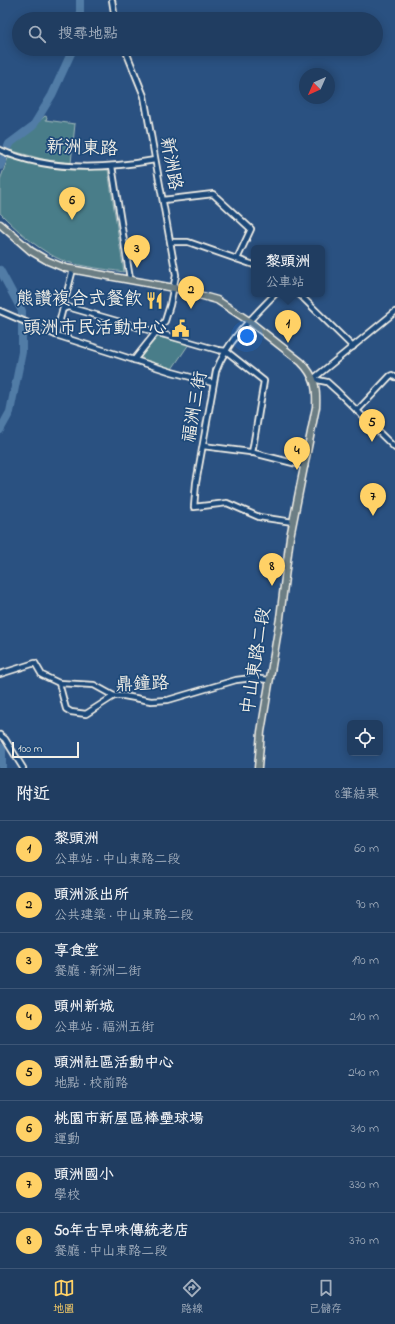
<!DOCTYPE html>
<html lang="zh-TW">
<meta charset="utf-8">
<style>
body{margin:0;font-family:"Indie Flower","LXGW WenKai TC",sans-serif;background:#2d486a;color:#f1f3f6}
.controls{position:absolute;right:12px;bottom:12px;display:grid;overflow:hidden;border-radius:6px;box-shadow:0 2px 10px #0003}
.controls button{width:36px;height:36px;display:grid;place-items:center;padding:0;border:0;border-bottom:1px solid #3d5676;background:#203d61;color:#f1f3f6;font:20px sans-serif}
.compass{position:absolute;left:299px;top:68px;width:36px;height:36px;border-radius:50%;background:#203d61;box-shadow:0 2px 10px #0003;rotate:225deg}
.scale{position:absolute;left:12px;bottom:10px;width:67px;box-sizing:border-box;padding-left:4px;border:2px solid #f4f1e8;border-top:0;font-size:11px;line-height:14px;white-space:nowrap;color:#f4f1e8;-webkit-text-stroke:3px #1f4a7a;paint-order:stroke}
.you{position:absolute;left:247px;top:336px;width:14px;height:14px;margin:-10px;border:3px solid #fff;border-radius:50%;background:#1a73e8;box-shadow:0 0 0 6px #1a73e833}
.badge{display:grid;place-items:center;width:26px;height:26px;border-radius:50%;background:#ffd166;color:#111;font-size:13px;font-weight:700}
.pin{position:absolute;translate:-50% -33px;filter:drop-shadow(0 1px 2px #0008)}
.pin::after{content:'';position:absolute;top:21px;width:14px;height:12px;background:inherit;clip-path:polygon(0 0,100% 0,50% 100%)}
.popup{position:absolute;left:251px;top:245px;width:74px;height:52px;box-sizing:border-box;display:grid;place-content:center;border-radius:6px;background:#203d61;filter:drop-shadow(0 1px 3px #0005);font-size:13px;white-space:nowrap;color:#a2aebd}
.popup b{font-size:15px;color:#f1f3f6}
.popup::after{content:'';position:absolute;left:50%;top:100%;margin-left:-8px;border:8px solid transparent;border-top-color:#203d61}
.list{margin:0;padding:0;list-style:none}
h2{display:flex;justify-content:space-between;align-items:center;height:52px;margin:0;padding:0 16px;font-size:17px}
h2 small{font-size:13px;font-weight:400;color:#a2aebd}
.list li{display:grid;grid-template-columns:26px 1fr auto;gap:12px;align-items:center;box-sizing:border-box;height:56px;padding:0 16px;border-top:1px solid #3d5676}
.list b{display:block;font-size:15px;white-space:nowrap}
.list p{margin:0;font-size:13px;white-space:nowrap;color:#a2aebd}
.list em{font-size:13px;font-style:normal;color:#a2aebd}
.icon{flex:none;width:22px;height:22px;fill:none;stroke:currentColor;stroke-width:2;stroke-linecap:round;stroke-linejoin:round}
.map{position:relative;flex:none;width:395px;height:768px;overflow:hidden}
.search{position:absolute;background:#203d61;box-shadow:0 2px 10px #0003;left:12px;right:12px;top:12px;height:44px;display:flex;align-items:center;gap:10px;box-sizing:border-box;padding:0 14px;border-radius:22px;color:#a2aebd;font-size:15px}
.sheet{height:500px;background:#203d61}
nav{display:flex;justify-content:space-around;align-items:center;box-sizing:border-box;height:56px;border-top:1px solid #3d5676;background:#203d61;font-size:11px;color:#a2aebd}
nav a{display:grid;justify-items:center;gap:2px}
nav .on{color:#ffd166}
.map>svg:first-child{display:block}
</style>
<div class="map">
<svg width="395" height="768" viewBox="0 0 395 768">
<rect width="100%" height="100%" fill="#2a5181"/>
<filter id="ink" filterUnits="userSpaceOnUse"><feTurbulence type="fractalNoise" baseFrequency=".025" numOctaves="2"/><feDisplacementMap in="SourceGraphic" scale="8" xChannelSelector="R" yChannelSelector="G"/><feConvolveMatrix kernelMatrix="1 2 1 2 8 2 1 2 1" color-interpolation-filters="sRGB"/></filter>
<g filter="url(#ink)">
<!-- green -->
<g fill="#4a7d89" stroke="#9fb7b8">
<path d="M 45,116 L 47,117 L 46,120 L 75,124 L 71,163 L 46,160 L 9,150 L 14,142 Z"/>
<path d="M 8,158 L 59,168 L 108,170 L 124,272 C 105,269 71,266 55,257 C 34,246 17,230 0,213 L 0,180 Z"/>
<path d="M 158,337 L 189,344 L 172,369 L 143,361 L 141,355 Z"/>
</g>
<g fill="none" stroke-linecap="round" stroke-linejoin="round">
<!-- river -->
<g stroke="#517ca6" stroke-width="8">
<path d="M 80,0 L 80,19"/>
<path d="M 0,166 L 9,144 L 33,126 L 52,95 L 73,49"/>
<path d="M 0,270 L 22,311 L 22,352 L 10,412 L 0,430"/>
<path d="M 0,747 L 2,749 L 2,768"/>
</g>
<defs>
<g id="minor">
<path d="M 112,0 L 115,19"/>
<path d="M 125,49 L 144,96 L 176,275 L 170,305 L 165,321 L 134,360"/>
<path d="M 0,150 C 48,172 105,169 155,160"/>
<path d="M 112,166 L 130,279"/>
<path d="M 163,200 L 213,194 L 251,229 L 237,259"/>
<path d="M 171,242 L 188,242 L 254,265"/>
<path d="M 275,294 C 253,317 227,341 216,371 L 196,483 L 194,507 L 227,503 L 259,517 L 293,522"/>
<path d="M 299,294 L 353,347"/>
<path d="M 63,309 L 68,307 L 218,350 L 226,351 L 264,381 L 252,453"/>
<path d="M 0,311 L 56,335 L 172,372 L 213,383"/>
<path d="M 56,335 L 73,269"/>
<path d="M 313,379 L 327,382 L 337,391 L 395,448"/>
<path d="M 313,379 L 395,312"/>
<path d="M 357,411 L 390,376 L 392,375 L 395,377"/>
<path d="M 203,446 L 250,452 L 305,466"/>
<path d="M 0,674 L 35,663 L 42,675 L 59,683 L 66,709 L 71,712 L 86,714 L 114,696 L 124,696 L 151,701 L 168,700 L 236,680 L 252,678 L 269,680"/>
<path d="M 59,683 L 94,685 L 114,696"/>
<path d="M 0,735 L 5,739 L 23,768"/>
</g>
<path id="major" d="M 0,224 L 31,251 L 48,261 L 65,268 L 174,288 L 217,300 L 249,321 L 301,362 C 315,376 317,388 316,407 L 290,537 L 280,618 L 261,732 L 258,768"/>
</defs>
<!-- minor casing -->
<use href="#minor" stroke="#f4f1e8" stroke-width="8"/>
<!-- major casing -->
<use href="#major" stroke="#f4f1e8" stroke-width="9"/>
<!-- minor -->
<use href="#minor" stroke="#1f4a7a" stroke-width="4.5"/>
<!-- major -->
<use href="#major" stroke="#6c7e84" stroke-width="6"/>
</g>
</g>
<!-- icons -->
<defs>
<symbol id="restaurant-bare" viewBox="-9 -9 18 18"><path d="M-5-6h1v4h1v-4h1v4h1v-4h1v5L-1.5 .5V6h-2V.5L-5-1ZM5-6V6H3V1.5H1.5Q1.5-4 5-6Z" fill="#ffd166" stroke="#1f4a7a" stroke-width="2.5" paint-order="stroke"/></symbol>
<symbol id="civic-bare" viewBox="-9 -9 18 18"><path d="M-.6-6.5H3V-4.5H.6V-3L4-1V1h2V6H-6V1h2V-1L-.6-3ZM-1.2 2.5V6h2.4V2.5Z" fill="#ffd166" stroke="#1f4a7a" stroke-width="2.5" paint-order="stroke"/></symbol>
</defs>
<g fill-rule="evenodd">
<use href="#restaurant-bare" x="142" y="288" width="25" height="25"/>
<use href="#civic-bare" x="168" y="316" width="25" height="25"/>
</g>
<g text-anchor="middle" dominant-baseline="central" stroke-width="3.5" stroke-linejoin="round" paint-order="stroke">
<!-- street labels -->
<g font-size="18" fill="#f4f1e8" stroke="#1f4a7a">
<text transform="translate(82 149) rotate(2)">新洲東路</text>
<text transform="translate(170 164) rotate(80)">新洲路</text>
<text transform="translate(196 407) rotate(-80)">福洲三街</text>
<text transform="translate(257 661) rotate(-81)">中山東路二段</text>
<text transform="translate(142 685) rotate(-2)">鼎鐘路</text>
</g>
<!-- poi labels -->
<g font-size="18" fill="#f4f1e8" stroke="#1f4a7a" text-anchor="end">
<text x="142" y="300">熊讚複合式餐飲</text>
<text x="167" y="329">頭洲市民活動中心</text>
</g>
</g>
</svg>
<div class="controls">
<button><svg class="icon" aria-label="locate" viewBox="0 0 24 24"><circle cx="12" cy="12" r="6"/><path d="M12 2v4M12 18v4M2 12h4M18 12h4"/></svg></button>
</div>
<svg class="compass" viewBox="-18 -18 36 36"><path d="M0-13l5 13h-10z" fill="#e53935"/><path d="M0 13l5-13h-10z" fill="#a2aebd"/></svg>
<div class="scale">100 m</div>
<div class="you"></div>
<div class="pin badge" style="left:288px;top:343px">1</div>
<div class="popup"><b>黎頭洲</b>公車站</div>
<div class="pin badge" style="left:191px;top:309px">2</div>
<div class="pin badge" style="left:137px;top:268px">3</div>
<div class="pin badge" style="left:297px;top:470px">4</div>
<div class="pin badge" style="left:372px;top:442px">5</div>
<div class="pin badge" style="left:72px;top:220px">6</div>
<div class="pin badge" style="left:373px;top:516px">7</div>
<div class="pin badge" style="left:272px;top:586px">8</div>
<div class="search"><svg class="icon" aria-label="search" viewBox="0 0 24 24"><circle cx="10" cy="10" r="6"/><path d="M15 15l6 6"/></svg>搜尋地點</div>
</div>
<section class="sheet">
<h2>附近<small>8筆結果</small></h2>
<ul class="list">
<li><span class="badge">1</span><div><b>黎頭洲</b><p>公車站 · 中山東路二段</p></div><em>60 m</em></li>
<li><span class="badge">2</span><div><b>頭洲派出所</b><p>公共建築 · 中山東路二段</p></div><em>90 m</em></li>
<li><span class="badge">3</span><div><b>享食堂</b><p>餐廳 · 新洲二街</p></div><em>190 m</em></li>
<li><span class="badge">4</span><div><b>頭州新城</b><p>公車站 · 福洲五街</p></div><em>210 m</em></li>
<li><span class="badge">5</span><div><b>頭洲社區活動中心</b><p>地點 · 校前路</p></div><em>240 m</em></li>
<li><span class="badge">6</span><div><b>桃園市新屋區棒壘球場</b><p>運動</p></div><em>310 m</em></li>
<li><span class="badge">7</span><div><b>頭洲國小</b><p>學校</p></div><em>330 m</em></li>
<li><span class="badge">8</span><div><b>50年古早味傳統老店</b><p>餐廳 · 中山東路二段</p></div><em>370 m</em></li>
</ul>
</section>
<nav>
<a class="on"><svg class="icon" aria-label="map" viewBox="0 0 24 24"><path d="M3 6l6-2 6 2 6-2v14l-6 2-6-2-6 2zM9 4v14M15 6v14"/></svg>地圖</a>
<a><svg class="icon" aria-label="directions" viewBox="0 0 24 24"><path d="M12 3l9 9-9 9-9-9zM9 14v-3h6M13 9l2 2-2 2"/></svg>路線</a>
<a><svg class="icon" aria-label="saved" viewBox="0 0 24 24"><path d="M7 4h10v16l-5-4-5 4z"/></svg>已儲存</a>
</nav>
